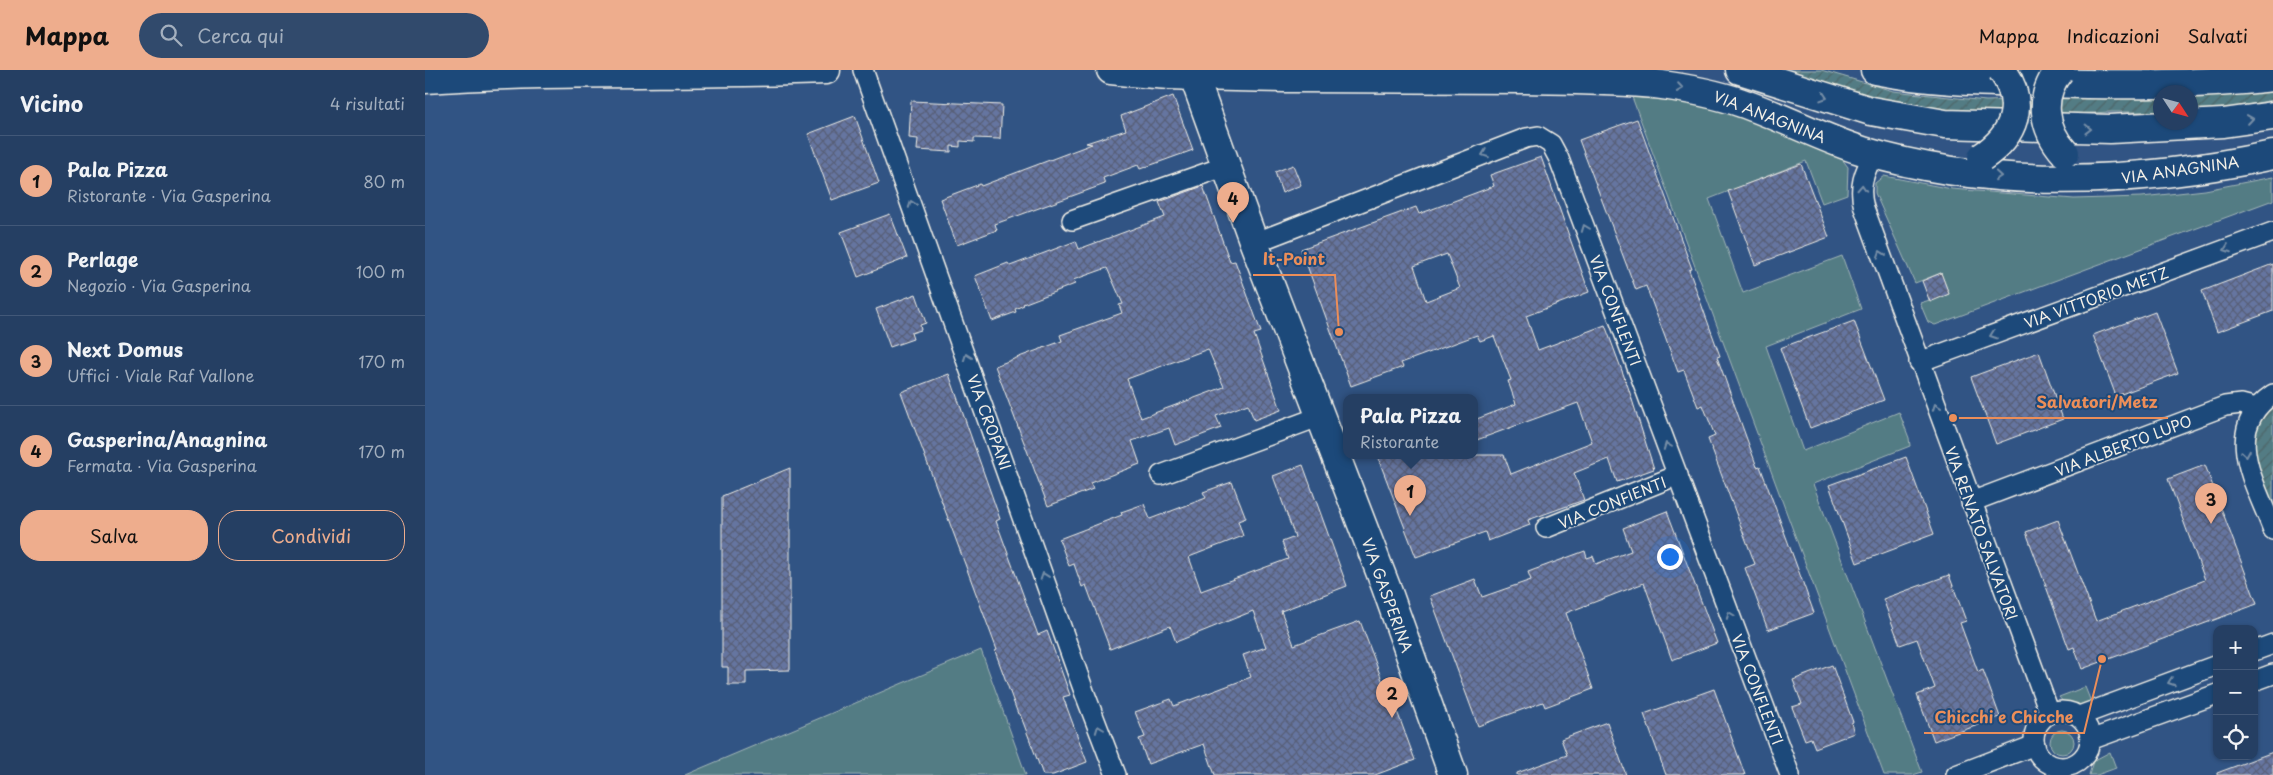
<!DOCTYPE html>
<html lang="it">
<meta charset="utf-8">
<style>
body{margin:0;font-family:"Playpen Sans",sans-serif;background:#314a6c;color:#f1f3f6}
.controls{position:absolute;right:15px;bottom:15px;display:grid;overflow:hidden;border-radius:10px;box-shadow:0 1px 4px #0004}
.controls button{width:45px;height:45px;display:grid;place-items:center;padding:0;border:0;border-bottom:1px solid #425878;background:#253f63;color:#f1f3f6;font:25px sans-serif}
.compass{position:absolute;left:1728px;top:15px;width:45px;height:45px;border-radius:50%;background:#253f63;box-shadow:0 1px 4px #0004;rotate:126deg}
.you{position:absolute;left:1244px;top:486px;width:18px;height:18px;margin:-12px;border:4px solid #fff;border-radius:50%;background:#1a73e8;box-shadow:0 0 0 8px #1a73e833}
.badge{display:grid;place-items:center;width:32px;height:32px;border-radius:50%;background:#eead8d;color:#111;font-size:16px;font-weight:700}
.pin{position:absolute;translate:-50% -41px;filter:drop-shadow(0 1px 2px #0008)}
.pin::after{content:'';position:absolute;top:26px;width:18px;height:15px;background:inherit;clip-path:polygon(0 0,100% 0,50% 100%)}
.popup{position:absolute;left:918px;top:324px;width:135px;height:65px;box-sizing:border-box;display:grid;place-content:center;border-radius:10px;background:#253f63;filter:drop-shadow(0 1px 4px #0005);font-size:16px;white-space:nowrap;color:#a3afbe}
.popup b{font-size:19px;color:#f1f3f6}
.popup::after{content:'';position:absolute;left:50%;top:100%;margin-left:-10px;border:10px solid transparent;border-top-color:#253f63}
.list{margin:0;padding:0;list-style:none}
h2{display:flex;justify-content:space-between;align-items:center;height:65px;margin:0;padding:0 20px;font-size:21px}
h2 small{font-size:16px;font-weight:400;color:#a3afbe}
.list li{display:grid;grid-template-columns:32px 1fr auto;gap:15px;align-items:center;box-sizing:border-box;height:90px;padding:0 20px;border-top:1px solid #425878}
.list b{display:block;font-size:19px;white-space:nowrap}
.list p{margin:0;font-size:16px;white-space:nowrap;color:#a3afbe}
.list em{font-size:16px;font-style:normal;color:#a3afbe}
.actions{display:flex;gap:10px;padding:15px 20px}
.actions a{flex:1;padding:11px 0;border:1px solid #eead8d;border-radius:20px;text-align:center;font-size:18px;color:#eead8d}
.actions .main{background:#eead8d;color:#111}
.icon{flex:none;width:28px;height:28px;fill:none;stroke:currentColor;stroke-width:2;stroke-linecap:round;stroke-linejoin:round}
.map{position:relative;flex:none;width:1848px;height:705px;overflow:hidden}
header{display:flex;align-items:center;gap:30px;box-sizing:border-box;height:70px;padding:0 25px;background:#eead8d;color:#111}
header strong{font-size:24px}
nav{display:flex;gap:28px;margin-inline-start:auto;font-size:18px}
.search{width:350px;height:45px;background:#314a6c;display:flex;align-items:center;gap:12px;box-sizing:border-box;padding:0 18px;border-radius:28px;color:#a3afbe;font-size:19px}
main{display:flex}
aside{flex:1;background:#253f63}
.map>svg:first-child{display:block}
</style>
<header>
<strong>Mappa</strong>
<div class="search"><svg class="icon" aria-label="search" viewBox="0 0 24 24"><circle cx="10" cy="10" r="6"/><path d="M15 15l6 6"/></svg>Cerca qui</div>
<nav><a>Mappa</a><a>Indicazioni</a><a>Salvati</a></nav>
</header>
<main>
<aside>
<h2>Vicino<small>4 risultati</small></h2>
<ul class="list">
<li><span class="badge">1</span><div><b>Pala Pizza</b><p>Ristorante · Via Gasperina</p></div><em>80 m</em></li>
<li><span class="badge">2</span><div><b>Perlage</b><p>Negozio · Via Gasperina</p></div><em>100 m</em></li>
<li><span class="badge">3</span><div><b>Next Domus</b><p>Uffici · Viale Raf Vallone</p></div><em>170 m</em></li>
<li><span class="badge">4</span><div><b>Gasperina/Anagnina</b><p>Fermata · Via Gasperina</p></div><em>170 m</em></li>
</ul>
<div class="actions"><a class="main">Salva</a><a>Condividi</a></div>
</aside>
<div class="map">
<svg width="1848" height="705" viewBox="0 0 1848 705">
<defs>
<pattern id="garden-furrows" width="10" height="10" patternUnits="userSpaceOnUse" patternTransform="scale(1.25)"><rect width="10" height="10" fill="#527c84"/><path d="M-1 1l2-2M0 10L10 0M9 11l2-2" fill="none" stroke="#4e6568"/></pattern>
<pattern id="building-cross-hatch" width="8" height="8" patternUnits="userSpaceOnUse" patternTransform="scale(1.25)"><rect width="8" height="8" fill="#6574a0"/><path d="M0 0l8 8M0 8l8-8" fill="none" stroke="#586078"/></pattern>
</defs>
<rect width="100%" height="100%" fill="#315484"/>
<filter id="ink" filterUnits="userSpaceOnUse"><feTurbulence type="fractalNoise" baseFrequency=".02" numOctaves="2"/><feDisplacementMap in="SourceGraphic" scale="10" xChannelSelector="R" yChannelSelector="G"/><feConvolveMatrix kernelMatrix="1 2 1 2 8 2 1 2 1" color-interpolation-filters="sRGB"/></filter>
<g filter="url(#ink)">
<!-- green -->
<g fill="#527c84" stroke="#a3b6b6">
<path d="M 1207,27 C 1248,30 1288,37 1328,50 C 1358,60 1387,76 1417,89 L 1423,97 L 1422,124 L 1397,133 L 1381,91 L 1284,129 L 1318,223 L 1417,186 L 1436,239 L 1341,276 L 1378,381 L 1474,342 L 1484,368 L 1485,376 L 1388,414 L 1497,702 L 1488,705 L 1459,705 Z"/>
<path d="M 1459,106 L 1527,119 L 1649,129 L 1717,127 L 1780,120 L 1848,107 L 1848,130 L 1510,255 L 1503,252 L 1495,233 L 1524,224 L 1516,203 L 1490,213 L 1450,123 L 1450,113 Z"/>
<path d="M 556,580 L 601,705 L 260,705 Z"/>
<path d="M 1660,617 L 1666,632 C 1653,637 1643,639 1634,627 Z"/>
<circle cx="1637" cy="672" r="12"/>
<path d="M 1685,682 L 1691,698 L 1672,705 L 1664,705 L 1668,691 Z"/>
</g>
<!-- garden -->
<g fill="url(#garden-furrows)" stroke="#a3b6b6">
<path d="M 1361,0 L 1396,0 L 1468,21 L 1561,31 L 1735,26 L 1735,42 L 1684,42 L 1634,45 L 1518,41 L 1492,34 L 1445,27 L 1401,15 Z"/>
<path d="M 1848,19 L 1848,30 L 1806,38 L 1766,40 L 1766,25 Z"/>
<path d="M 1848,331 L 1848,443 L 1832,402 L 1827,359 Z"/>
</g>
<!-- building -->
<g fill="url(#building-cross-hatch)" stroke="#f4f1e8" fill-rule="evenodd">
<path d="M 748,26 L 768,80 L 715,99 L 713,95 L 678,108 L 680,114 L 570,154 L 572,160 L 532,175 L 515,129 L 555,114 L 556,116 L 667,74 L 661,73 L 701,60 L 696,46 Z"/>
<path d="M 486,31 L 577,35 L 575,69 L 549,68 L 549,72 L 535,71 L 535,77 L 526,76 L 526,82 L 492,80 L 493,69 L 484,68 Z"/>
<path d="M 430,46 L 454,113 L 407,130 L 383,64 Z"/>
<path d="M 1212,49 L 1267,199 L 1264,200 L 1295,286 L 1292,287 L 1332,397 L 1335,396 L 1389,543 L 1343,560 L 1320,498 L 1330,494 L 1283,369 L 1290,366 L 1278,335 L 1273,337 L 1259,300 L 1253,302 L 1221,216 L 1211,220 L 1154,70 Z"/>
<path d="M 1116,87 L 1164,222 L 1101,246 L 1113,280 L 1180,255 L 1203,317 L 1229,399 L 1192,412 L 1184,389 L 1149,403 L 1159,430 L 1103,450 L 1105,455 L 1063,471 L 1060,462 L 991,487 L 952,385 L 1079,385 L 1086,404 L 1167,372 L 1153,333 L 1049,371 L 1049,350 L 1091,334 L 1083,311 L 1086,310 L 1069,266 L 1055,271 L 1052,265 L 976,293 L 978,297 L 926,316 L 876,179 L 991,137 L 994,144 L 1069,116 L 1065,105 ZM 1022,184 L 1035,218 L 1001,231 L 989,196 Z"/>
<path d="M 1376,94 L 1404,167 L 1330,195 L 1303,121 Z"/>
<path d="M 868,95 L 876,115 L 857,123 L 850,102 Z"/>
<path d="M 778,116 L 805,192 L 810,191 L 836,262 L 829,264 L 856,340 L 829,350 L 823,334 L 791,346 L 796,358 L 750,375 L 744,358 L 707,371 L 715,394 L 665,413 L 668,419 L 623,436 L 570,296 L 637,271 L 635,265 L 697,243 L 694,235 L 698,234 L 682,198 L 648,210 L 650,214 L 598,234 L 599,235 L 590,239 L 591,242 L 567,251 L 550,206 L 583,193 L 585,196 L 651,171 L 654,179 L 740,147 L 734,132 ZM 783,279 L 799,317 L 716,348 L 702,309 Z"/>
<path d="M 465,144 L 482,188 L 433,207 L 416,162 Z"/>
<path d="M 1848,194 L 1848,241 L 1792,262 L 1777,221 Z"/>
<path d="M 1516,203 L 1524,224 L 1505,232 L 1497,211 Z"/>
<path d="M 491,224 L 501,253 L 495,255 L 496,260 L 486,263 L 488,269 L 465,277 L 451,239 Z"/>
<path d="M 1730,242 L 1753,303 L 1691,326 L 1668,265 Z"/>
<path d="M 1429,251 L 1459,330 L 1385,358 L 1355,278 Z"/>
<path d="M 1614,282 L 1638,349 L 1571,374 L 1546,307 Z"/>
<path d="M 524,304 L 575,449 L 571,451 L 613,565 L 622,561 L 645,625 L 638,627 L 662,692 L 628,705 L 618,705 L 595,644 L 593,644 L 570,581 L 572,580 L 476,322 Z"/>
<path d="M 1481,387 L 1509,464 L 1432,493 L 1404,415 Z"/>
<path d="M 878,395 L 922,516 L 856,541 L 869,575 L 935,551 L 966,634 L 969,633 L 990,690 L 950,705 L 790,705 L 779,674 L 723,694 L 714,669 L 720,667 L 710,642 L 746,629 L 749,636 L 826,607 L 818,585 L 841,577 L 828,541 L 751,572 L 745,556 L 685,579 L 661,515 L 657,517 L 649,494 L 644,496 L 634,469 L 697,445 L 696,442 L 719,434 L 725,449 L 781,428 L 778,422 L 807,412 L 821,448 L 813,451 L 818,466 L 764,487 L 776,521 L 863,489 L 857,472 L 870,467 L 848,406 Z"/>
<path d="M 1780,395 L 1832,534 L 1657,599 L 1649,577 L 1644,579 L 1601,462 L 1633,450 L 1671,551 L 1780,510 L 1743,409 Z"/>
<path d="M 365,398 L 365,600 L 321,601 L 321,615 L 303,615 L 303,597 L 297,597 L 297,426 Z"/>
<path d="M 1242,441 L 1292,573 L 1247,590 L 1219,513 L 1141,543 L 1168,619 L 1120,637 L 1118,632 L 1053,656 L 1005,526 L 1050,509 L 1057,527 L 1106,510 L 1103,502 L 1160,481 L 1162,488 L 1168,486 L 1171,494 L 1206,481 L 1198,458 Z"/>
<path d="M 1524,505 L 1541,551 L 1535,553 L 1553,602 L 1558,600 L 1575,647 L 1509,671 L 1492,625 L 1510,618 L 1492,569 L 1475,575 L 1458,529 Z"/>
<path d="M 1407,595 L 1428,652 L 1426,653 L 1429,663 L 1390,678 L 1386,668 L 1380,670 L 1367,637 L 1377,634 L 1368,610 Z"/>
<path d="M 1289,619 L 1320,705 L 1241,705 L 1219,644 Z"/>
<path d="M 1182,652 L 1201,705 L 1092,705 L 1092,703 L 1142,685 L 1136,669 Z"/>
<path d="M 1848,682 L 1848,705 L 1792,705 L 1792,703 Z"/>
</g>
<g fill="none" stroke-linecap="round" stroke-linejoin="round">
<defs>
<g id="street">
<path d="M 438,0 L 660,624 L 691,705"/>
<path d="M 1449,84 C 1439,102 1433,117 1439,138 L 1625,644"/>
<path d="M 647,150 L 801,96"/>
<path d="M 829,173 L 1101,68 L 1113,66 L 1126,74 L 1134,89 L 1365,705"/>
<path d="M 1494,292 L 1848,162"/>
<path d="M 1848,324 C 1795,360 1831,414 1848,460"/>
<path d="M 736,405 L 896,346"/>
<path d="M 1546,432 L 1800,336 L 1816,334 L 1831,338"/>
<path d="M 1121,458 L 1253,405"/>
<path d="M 1829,581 L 1848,574"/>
<path d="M 1829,611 L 1848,604"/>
<circle cx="1637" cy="669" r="28"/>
<path d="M 1654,646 L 1792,595"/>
<path d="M 1665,670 L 1792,624"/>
<path d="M 1531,705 L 1610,675"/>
</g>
<g id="secondary">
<path d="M 686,0 C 747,7 808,7 869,8 C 946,8 1023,8 1100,9 C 1144,10 1187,10 1230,14 C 1260,18 1289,23 1317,33 C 1358,47 1396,68 1438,81 C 1572,121 1713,114 1848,85"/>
<path d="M 1315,0 L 1446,41 L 1520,54 L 1685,59 L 1798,53 L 1848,46"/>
<path d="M 1450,0 C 1504,11 1558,12 1613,13 C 1691,15 1770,16 1848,7"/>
<path d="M 769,7 L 829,173 L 961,517 L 1028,705"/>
<path d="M 0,9 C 133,0 267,5 401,0"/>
</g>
</defs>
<!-- street casing -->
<use href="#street" stroke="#f4f1e8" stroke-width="22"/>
<!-- secondary casing -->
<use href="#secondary" stroke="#f4f1e8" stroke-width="31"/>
<!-- street -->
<use href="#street" stroke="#1f4a7a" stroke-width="19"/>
<!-- secondary -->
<use href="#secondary" stroke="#1f4a7a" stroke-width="28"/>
<defs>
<g id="secondary-bridge">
<path d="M 1635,0 C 1613,26 1618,59 1640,83"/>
<path d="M 1557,87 C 1590,65 1601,34 1577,0"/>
</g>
</defs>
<!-- secondary-bridge casing -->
<use href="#secondary-bridge" stroke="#f4f1e8" stroke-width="31" stroke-linecap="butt"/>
<!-- secondary-bridge -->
<use href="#secondary-bridge" stroke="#1f4a7a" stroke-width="28"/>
</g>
<!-- one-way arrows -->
<defs><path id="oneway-chevron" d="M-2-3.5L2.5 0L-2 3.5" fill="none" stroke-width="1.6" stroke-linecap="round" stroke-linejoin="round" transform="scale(1.25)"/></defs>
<g stroke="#748da6">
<use href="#oneway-chevron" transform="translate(1255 18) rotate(8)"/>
<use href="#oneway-chevron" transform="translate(1399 27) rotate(18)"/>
<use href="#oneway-chevron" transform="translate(1825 49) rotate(-8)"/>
<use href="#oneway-chevron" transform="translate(1663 59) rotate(1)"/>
<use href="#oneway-chevron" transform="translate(1060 84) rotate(159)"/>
<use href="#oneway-chevron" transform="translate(1573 106) rotate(5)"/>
<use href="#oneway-chevron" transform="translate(1437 118) rotate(-87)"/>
<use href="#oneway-chevron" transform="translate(487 134) rotate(-110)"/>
<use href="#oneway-chevron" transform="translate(1160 158) rotate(-111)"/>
<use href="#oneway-chevron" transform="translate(1802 179) rotate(160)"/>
<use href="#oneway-chevron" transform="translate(1456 184) rotate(-109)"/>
<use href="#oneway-chevron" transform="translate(1568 265) rotate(160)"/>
<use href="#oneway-chevron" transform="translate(542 287) rotate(-110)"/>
<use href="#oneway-chevron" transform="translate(1511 337) rotate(-110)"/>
<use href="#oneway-chevron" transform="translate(1242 376) rotate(-111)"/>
<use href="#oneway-chevron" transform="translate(1821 384) rotate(80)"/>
<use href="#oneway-chevron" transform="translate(619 506) rotate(-109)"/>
<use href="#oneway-chevron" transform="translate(1305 545) rotate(-111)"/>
<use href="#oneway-chevron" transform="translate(1746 612) rotate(160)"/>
<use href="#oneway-chevron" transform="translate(674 659) rotate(-111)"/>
</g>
</g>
<g text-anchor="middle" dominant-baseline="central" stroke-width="4" stroke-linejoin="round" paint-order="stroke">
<!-- street labels -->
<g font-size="15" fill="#f4f1e8" stroke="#1f4a7a">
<text transform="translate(1345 46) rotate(21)">VIA ANAGNINA</text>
<text transform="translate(1755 99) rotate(-8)">VIA ANAGNINA</text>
<text transform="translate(1671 227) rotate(-20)">VIA VITTORIO METZ</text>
<text transform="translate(1191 240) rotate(69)">VIA CONFLENTI</text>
<text transform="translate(565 352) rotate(70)">VIA CROPANI</text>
<text transform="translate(1698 375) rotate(-21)">VIA ALBERTO LUPO</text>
<text transform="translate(1187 432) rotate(-22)">VIA CONFIENTI</text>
<text transform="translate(1557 463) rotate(70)">VIA RENATO SALVATORI</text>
<text transform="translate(963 525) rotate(70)">VIA GASPERINA</text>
<text transform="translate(1333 619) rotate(69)">VIA CONFLENTI</text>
</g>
</g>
<!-- callouts -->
<path fill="none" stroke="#ec8e59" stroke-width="2" d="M914 262L910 205H828M1528 348L1601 348H1743M1677 589L1659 663H1499"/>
<g fill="#ec8e59" stroke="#1f4a7a" stroke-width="2">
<circle cx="914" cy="262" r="5"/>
<circle cx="1528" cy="348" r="5"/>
<circle cx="1677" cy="589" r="5"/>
</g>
<g font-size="16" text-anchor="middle" font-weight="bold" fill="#ec8e59" stroke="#1f4a7a" stroke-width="4" stroke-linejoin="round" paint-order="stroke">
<text x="869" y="195">It-Point</text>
<text x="1672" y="338">Salvatori/Metz</text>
<text x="1579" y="653">Chicchi e Chicche</text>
</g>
</svg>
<div class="controls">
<button>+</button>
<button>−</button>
<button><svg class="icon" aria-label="locate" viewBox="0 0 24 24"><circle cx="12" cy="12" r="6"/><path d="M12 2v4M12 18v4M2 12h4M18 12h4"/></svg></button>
</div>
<svg class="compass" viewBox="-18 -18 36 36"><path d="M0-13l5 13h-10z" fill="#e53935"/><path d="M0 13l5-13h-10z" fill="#a3afbe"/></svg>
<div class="you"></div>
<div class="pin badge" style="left:985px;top:446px">1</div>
<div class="popup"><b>Pala Pizza</b>Ristorante</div>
<div class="pin badge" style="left:967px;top:648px">2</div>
<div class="pin badge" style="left:1786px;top:454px">3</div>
<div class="pin badge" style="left:808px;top:153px">4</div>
</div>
</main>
